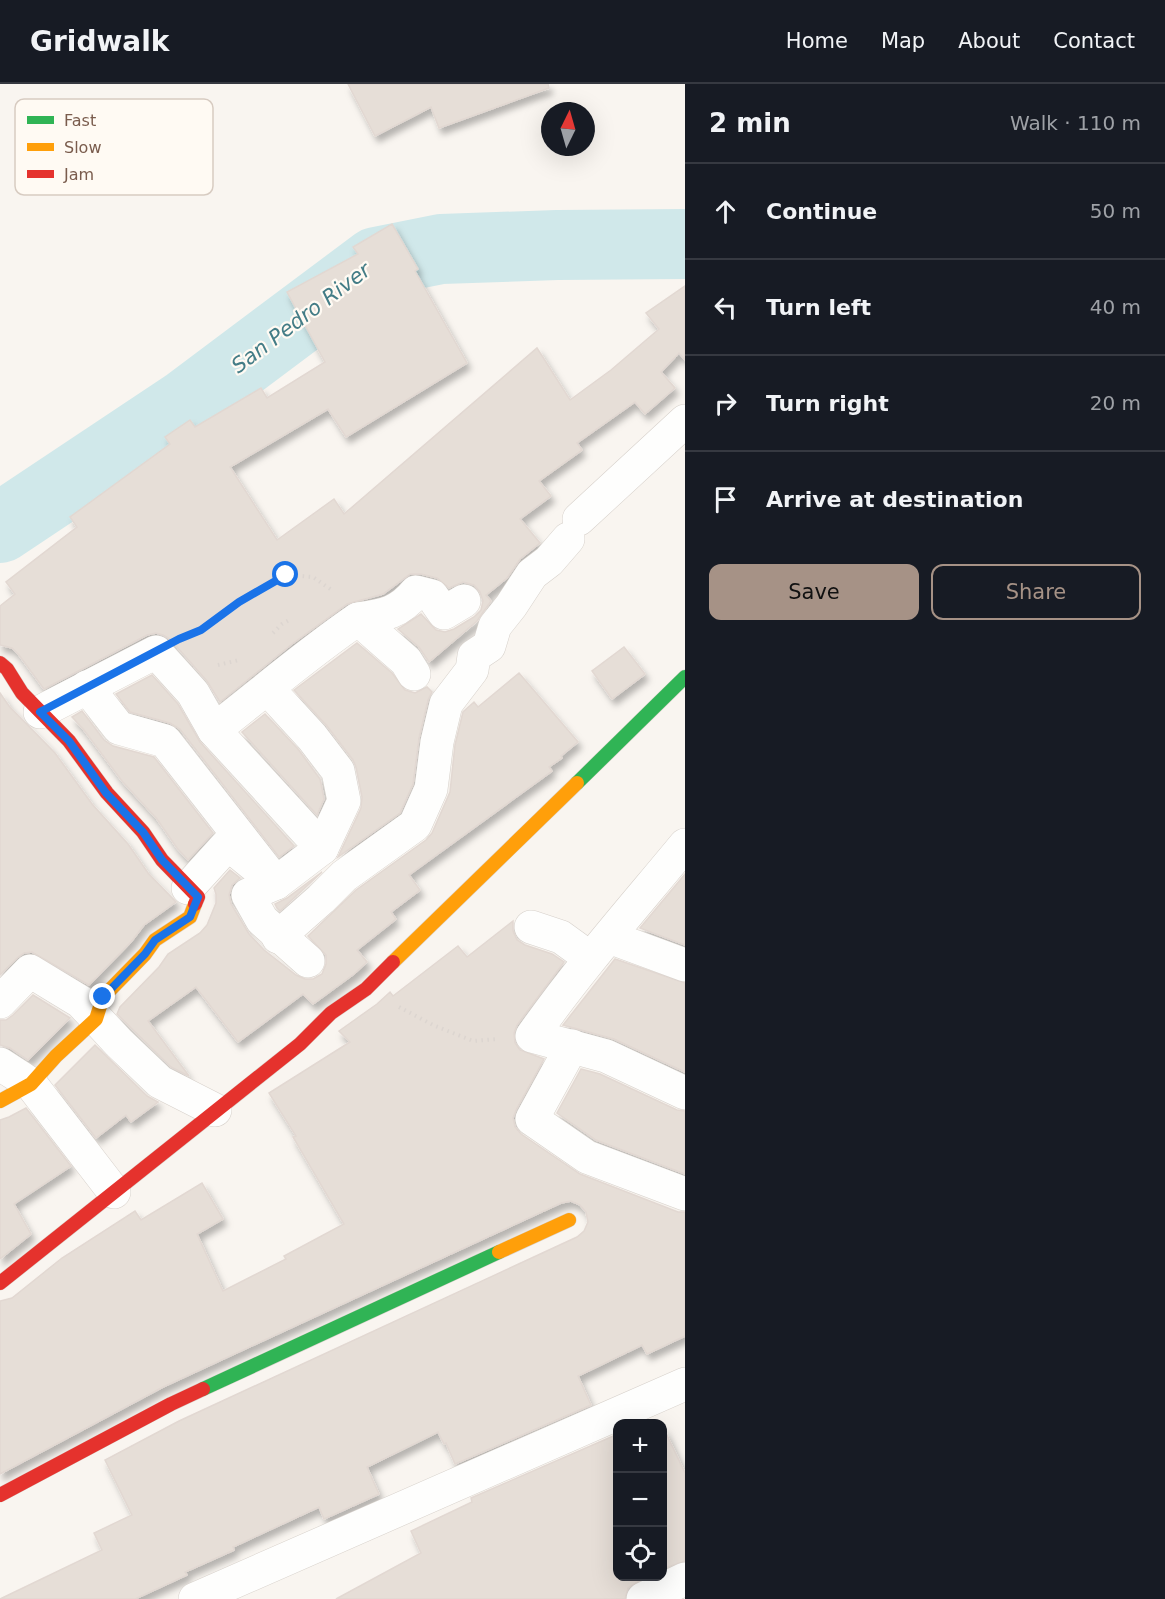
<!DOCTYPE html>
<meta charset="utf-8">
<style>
body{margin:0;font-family:"DejaVu Sans",sans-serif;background:#20242c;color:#f1f3f6}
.controls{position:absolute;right:18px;bottom:18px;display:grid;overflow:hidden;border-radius:12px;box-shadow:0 6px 24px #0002}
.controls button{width:54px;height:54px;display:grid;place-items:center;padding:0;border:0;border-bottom:2px solid #363941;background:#171b24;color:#f1f3f6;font:30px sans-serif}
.compass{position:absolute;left:541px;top:18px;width:54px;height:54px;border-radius:50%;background:#171b24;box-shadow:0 6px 24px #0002;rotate:5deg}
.stop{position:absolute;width:18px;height:18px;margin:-14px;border:4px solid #1a73e8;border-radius:50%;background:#fff}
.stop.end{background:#1a73e8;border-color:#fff;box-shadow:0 2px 6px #0008}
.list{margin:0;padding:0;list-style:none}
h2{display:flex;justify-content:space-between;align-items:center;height:78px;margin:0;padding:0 24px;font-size:26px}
h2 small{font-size:20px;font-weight:400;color:#9ea1a6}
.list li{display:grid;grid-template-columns:39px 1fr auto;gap:18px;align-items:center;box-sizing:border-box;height:96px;padding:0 24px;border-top:2px solid #363941}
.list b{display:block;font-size:22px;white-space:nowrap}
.list em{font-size:20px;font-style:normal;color:#9ea1a6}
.actions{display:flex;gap:12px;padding:18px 24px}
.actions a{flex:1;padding:14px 0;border:2px solid #a69286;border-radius:12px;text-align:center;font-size:21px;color:#a69286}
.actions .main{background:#a69286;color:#111}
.icon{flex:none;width:33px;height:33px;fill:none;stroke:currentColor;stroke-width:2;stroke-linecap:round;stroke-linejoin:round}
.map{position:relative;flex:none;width:685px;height:1515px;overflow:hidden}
header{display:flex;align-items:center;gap:36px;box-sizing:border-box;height:84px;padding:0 30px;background:#171b24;border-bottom:2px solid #363941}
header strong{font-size:28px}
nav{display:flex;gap:33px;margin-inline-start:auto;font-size:21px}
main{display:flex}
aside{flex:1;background:#171b24}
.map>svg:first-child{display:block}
</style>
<header>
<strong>Gridwalk</strong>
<nav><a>Home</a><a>Map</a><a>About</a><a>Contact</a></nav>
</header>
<main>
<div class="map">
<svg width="685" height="1515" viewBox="0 0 685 1515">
<defs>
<filter id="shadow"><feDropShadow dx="3.5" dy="6" stdDeviation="3" flood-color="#0004"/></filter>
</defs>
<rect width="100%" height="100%" fill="#f9f5f0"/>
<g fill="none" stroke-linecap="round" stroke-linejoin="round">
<!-- river -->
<path stroke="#d0e8ea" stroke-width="70" d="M 0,444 L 185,321 L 376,178 L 441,165 L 557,161 L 685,160"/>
</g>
<!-- building -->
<g fill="#e6ded7" stroke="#e2d8d2" stroke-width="1.5" filter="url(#shadow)">
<path d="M 348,0 L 548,0 L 549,4 L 439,44 L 431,23 L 375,52 Z"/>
<path d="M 392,140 L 418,185 L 415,187 L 467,279 L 346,353 L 328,325 L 230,383 L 277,456 L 334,415 L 344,430 L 537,264 L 570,316 L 611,286 L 659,245 L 646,229 L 685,202 L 685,276 L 679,269 L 661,288 L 675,304 L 645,330 L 635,318 L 577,359 L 582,366 L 539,397 L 551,412 L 520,435 L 540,459 L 520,475 L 507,494 L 486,511 L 491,517 L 477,537 L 429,578 L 419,563 L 398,545 L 421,530 L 436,546 L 445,548 L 454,545 L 474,533 L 481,526 L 483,517 L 480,508 L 474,501 L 463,498 L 449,504 L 437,494 L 421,490 L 410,490 L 383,510 L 347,520 L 292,560 L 220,618 L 207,597 L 170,555 L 163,551 L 156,549 L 147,551 L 44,605 L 19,571 L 12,564 L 0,561 L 0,522 L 15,510 L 6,498 L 77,443 L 70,433 L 170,360 L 165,353 L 190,336 L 195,343 L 261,304 L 267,314 L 325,278 L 287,208 L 358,170 L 353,163 Z"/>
<path d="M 357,559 L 392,589 L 405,606 L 415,609 L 427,603 L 432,608 L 428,616 L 419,654 L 413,700 L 400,729 L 338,773 L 361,724 L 362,713 L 356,683 L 353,676 L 327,642 L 294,606 Z"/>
<path d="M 624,563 L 645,590 L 612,615 L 592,587 Z"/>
<path d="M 519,589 L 578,658 L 561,672 L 562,674 L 549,683 L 552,687 L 409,791 L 420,806 L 391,828 L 396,835 L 357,866 L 367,878 L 354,890 L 313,920 L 303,910 L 238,958 L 196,903 L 148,937 L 189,992 L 171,983 L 117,930 L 120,923 L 159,883 L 168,870 L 200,849 L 207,841 L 216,819 L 216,810 L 214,804 L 230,786 L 240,794 L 232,801 L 229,811 L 231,820 L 249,850 L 264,866 L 296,891 L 305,895 L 313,895 L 322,890 L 326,880 L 326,871 L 308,852 L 356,806 L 426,756 L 432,749 L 450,708 L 455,661 L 463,628 L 474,618 L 478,623 Z"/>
<path d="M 152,591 L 178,620 L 200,658 L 294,762 L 279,773 L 180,645 L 170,639 L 130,628 L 116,610 Z"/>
<path d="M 0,609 L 9,622 L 55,669 L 92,720 L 128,760 L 148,789 L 176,818 L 144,841 L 131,858 L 89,901 L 32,868 L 24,869 L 17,874 L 0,891 Z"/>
<path d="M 82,627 L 104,656 L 113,662 L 154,673 L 213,749 L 188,776 L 177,764 L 157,735 L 122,697 L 84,646 L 72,633 Z"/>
<path d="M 265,630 L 298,665 L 320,695 L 324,715 L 317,731 L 242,648 Z"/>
<path d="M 322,788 L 280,827 L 277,824 L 275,820 L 287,814 Z"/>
<path d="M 685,790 L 685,861 L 640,844 Z"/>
<path d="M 513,837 L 513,847 L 517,856 L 525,861 L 552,870 L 564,878 L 517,941 L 514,949 L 515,959 L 520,966 L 544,975 L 516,1026 L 513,1034 L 515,1043 L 521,1050 L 580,1090 L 678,1128 L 685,1128 L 685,1252 L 647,1270 L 642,1261 L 578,1292 L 591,1321 L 455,1380 L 446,1359 L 444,1360 L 438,1348 L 367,1383 L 379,1410 L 324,1435 L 319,1423 L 233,1463 L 234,1466 L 185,1488 L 187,1491 L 135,1515 L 0,1515 L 102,1466 L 94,1449 L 132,1431 L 105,1376 L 179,1337 L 577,1153 L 584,1147 L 588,1138 L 586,1128 L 580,1121 L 571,1117 L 561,1119 L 163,1303 L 0,1390 L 0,1217 L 12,1214 L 62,1174 L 135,1127 L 141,1136 L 202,1099 L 223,1135 L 197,1150 L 223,1207 L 286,1175 L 284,1172 L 344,1140 L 293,1053 L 296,1052 L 269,1009 L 350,958 L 339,947 L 377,920 L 390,908 L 393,912 L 458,862 L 467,873 Z"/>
<path d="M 615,875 L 685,899 L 685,988 L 614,955 L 563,941 Z"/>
<path d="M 33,911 L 70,934 L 28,976 L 10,964 L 0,961 L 0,936 L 6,936 L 13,931 Z"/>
<path d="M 95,961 L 147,1012 L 158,1018 L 131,1038 L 126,1031 L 96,1054 L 55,1001 Z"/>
<path d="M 581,985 L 600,990 L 677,1026 L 685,1027 L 685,1090 L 596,1056 L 557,1029 Z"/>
<path d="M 26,1024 L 71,1082 L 14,1120 L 31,1150 L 0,1175 L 0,1036 L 9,1033 Z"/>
<path d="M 663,1343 L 685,1389 L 685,1477 L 663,1485 Z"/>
<path d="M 618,1350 L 618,1492 L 647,1492 L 628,1504 L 625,1515 L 336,1515 L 421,1469 L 411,1447 L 472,1418 L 471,1414 Z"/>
</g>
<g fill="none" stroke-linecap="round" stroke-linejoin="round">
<defs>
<g id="street">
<path d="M 579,435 L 685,337"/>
<path d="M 358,535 C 384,531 399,529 416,508 L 432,512 L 444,529 L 464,517"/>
<path d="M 87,603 L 119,644 L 165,657 L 276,799 L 228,760 L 188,804"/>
<path d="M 268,605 L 312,653 L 338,687 L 344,717 L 322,764"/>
<path d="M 40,628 L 156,568 L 193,609 L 214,646 L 322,764 L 276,799 L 248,811 L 262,836 L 308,877"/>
<path d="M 214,646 C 262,609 308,569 358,535 L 406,577 L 414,590"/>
<path d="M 685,761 C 633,824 579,885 532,952 L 606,972 L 685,1009"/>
<path d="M 531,843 L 561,853 L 590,874"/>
<path d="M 278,853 L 321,815 L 344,792 L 415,741 L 431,705 L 437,658 L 446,620 L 472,586 L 474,572 L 489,562 L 495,542 L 511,522 L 532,490 L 549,477 L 568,455"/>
<path d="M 609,853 L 685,881"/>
<path d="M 0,918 L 30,887 L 81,918 L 119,959 L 160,998 L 215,1026"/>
<path d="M 572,962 L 532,1035 L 587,1073 L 685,1110"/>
<path d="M 0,980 L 31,1000 L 114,1108"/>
<path d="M 195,1515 L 685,1300"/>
<path d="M 643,1515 L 685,1495"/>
</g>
<g id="fast">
<path d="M 577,699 L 685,593"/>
<path d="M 203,1305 L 499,1168"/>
</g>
<g id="slow">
<path d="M 393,878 L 577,699"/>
<path d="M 0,1017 L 31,1000 L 56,972 L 96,935 L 103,913 L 145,870 L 155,856 L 190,833 L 195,820"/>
<path d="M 499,1168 L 569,1136"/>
</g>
<g id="jam">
<path d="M 0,579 L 7,585 L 22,609 L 69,657 L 107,709 L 143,748 L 162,776 L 198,813 L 195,820"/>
<path d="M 0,1199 L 300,960 L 331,929 L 366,905 L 393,878"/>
<path d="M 0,1411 L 171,1320 L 203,1305"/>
</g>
</defs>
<!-- street casing -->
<use href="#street" stroke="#d7d1cb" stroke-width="34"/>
<!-- fast casing -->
<use href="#fast" stroke="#d9d2cb" stroke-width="15"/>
<!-- slow casing -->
<use href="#slow" stroke="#d9d2cb" stroke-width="15"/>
<!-- jam casing -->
<use href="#jam" stroke="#d9d2cb" stroke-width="15"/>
<!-- path -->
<g stroke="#dcd5d0" stroke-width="4" stroke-dasharray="1.5 4.5" stroke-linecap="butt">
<path d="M 273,549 L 282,540 L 291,535"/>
<path d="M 188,551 L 201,546 L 239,518 L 286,491 L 313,493 L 333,507"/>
<path d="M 218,581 L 239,576"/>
<path d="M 399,923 L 433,941 L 473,957 L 498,955"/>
</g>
<!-- street -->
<use href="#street" stroke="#fefefd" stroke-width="33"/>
<!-- fast -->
<use href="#fast" stroke="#30b455" stroke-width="14"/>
<!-- slow -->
<use href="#slow" stroke="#ff9f0a" stroke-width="14"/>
<!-- jam -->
<use href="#jam" stroke="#e5322d" stroke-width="14"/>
</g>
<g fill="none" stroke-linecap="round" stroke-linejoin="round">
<!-- route -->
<path stroke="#1a73e8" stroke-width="8" d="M 103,913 L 145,870 L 155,856 L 190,833 L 198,813 L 162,776 L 143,748 L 106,709 L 69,657 L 40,628 L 179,555 L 201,546 L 239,518 L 286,491"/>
</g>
<g text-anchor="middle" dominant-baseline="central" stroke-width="4.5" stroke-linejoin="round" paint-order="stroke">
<!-- water labels -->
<g font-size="21" font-style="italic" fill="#437c86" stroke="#fffaf3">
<text transform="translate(301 234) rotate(-37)">San Pedro River</text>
</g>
</g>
<!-- legend -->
<rect x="15" y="15" width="198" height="96" rx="9" fill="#fffaf3" stroke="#d7cbc1" stroke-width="1.5"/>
<rect x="27" y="32" width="27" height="8" fill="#30b455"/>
<rect x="27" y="59" width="27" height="8" fill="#ff9f0a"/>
<rect x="27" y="86" width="27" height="8" fill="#e5322d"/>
<g font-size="16" fill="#7a5c4d">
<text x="64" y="42">Fast</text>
<text x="64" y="69">Slow</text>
<text x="64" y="96">Jam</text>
</g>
</svg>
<div class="controls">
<button>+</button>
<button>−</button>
<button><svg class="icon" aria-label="locate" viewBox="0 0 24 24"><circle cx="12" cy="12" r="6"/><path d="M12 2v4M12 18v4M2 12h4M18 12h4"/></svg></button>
</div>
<svg class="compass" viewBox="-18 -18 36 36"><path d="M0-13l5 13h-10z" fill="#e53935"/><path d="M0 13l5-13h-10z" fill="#9ea1a6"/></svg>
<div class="stop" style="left:286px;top:491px"></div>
<div class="stop end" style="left:103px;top:913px"></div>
</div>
<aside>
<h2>2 min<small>Walk · 110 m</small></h2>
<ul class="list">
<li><svg class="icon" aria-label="ahead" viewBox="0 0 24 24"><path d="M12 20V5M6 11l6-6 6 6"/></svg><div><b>Continue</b></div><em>50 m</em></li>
<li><svg class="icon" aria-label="left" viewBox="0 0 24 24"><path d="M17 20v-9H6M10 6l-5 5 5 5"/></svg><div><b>Turn left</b></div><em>40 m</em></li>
<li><svg class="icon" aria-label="right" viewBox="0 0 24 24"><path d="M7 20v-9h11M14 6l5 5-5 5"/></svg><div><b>Turn right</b></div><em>20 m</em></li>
<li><svg class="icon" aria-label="arrive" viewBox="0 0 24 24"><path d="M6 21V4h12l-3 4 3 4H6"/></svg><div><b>Arrive at destination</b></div></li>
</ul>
<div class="actions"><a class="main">Save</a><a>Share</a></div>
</aside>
</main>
